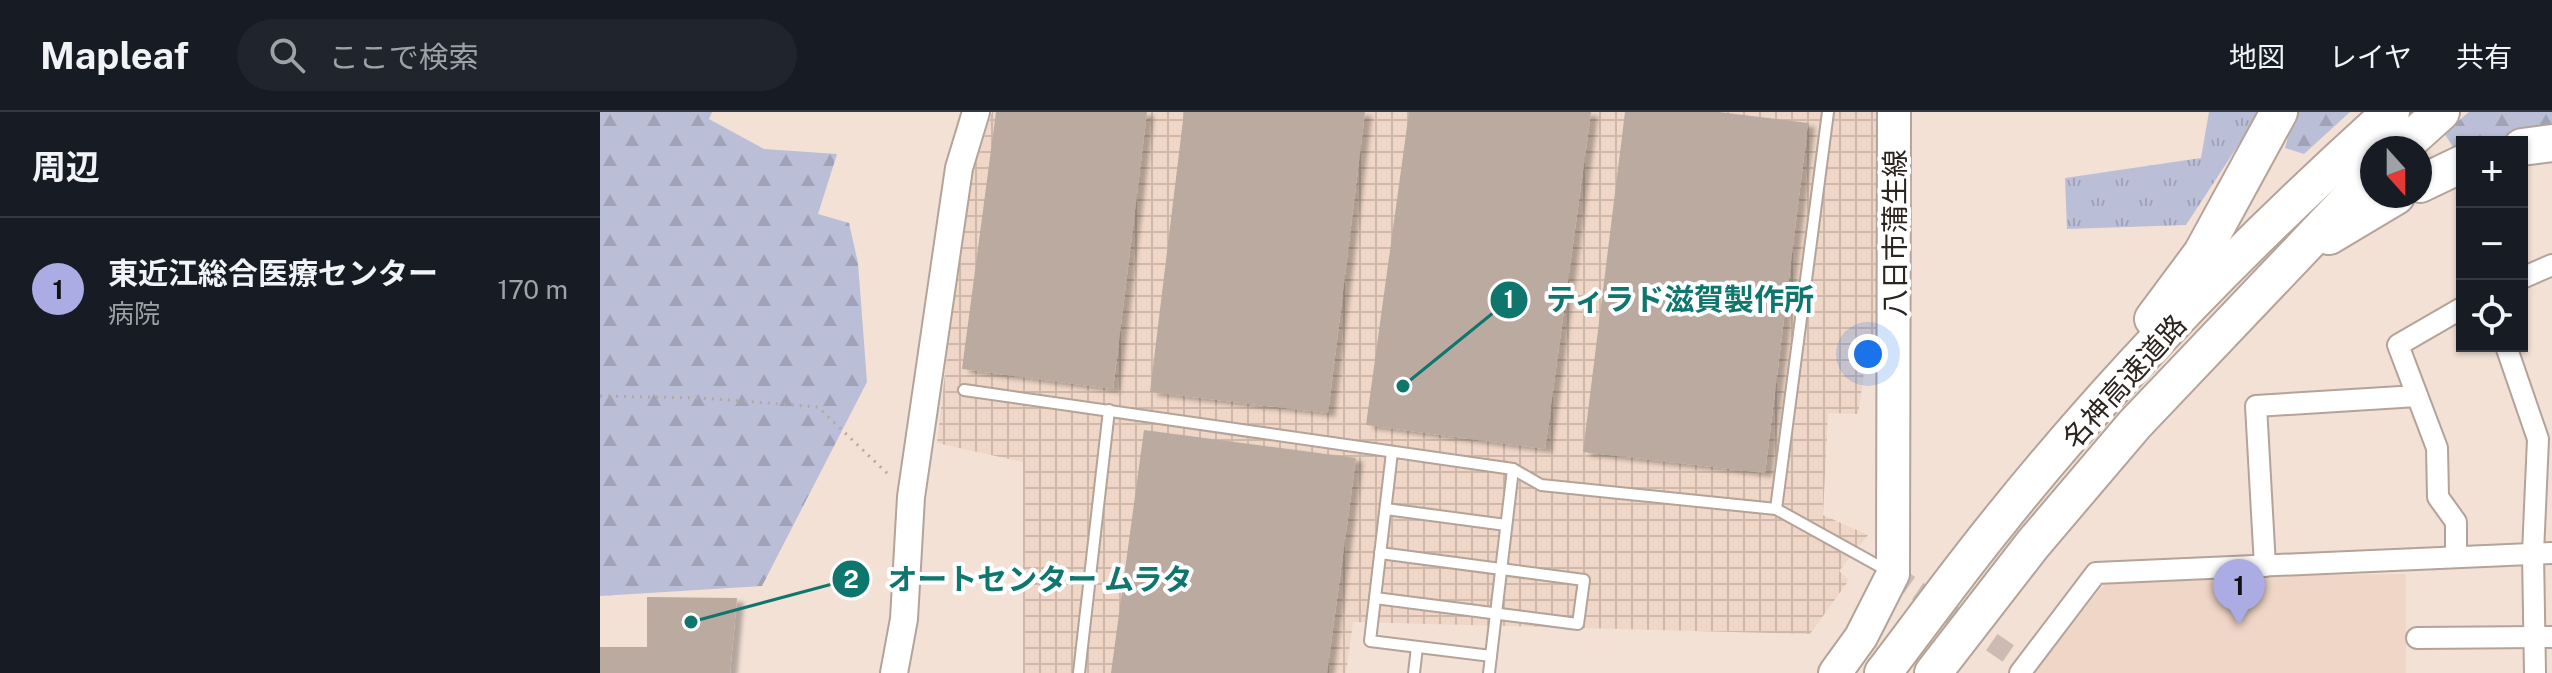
<!DOCTYPE html>
<html lang="ja">
<meta charset="utf-8">
<style>
body{margin:0;font-family:"Public Sans","Noto Sans JP",sans-serif;background:#20242c;color:#f1f3f6}
.controls{position:absolute;right:24px;top:24px;display:grid;overflow:hidden;border-radius:0px;box-shadow:0 2px 6px #0004}
.controls button{width:72px;height:72px;display:grid;place-items:center;padding:0;border:0;border-bottom:2px solid #363941;background:#171b24;color:#f1f3f6;font:40px sans-serif}
.compass{position:absolute;left:1760px;top:24px;width:72px;height:72px;border-radius:50%;background:#171b24;box-shadow:0 2px 6px #0004;rotate:159deg}
.you{position:absolute;left:1268px;top:242px;width:28px;height:28px;margin:-20px;border:6px solid #fff;border-radius:50%;background:#1a73e8;box-shadow:0 0 0 12px #1a73e833}
.badge{display:grid;place-items:center;width:52px;height:52px;border-radius:50%;background:#aaace3;color:#111;font-size:26px;font-weight:700}
.pin{position:absolute;translate:-50% -66px;filter:drop-shadow(0 2px 4px #0008)}
.pin::after{content:'';position:absolute;top:42px;width:28px;height:24px;background:inherit;clip-path:polygon(0 0,100% 0,50% 100%)}
.list{margin:0;padding:0;list-style:none}
h2{display:flex;justify-content:space-between;align-items:center;height:104px;margin:0;padding:0 32px;font-size:34px}
h2 small{font-size:26px;font-weight:400;color:#9ea1a6}
.list li{display:grid;grid-template-columns:52px 1fr auto;gap:24px;align-items:center;box-sizing:border-box;height:144px;padding:0 32px;border-top:2px solid #363941}
.list b{display:block;font-size:30px;white-space:nowrap}
.list p{margin:0;font-size:26px;white-space:nowrap;color:#9ea1a6}
.list em{font-size:26px;font-style:normal;color:#9ea1a6}
.icon{flex:none;width:44px;height:44px;fill:none;stroke:currentColor;stroke-width:2;stroke-linecap:round;stroke-linejoin:round}
.map{position:relative;flex:none;width:1952px;height:561px;overflow:hidden}
header{display:flex;align-items:center;gap:48px;box-sizing:border-box;height:112px;padding:0 40px;background:#171b24;border-bottom:2px solid #363941}
header strong{font-size:38px}
nav{display:flex;gap:44px;margin-inline-start:auto;font-size:28px}
.search{width:560px;height:72px;background:#20242c;display:flex;align-items:center;gap:20px;box-sizing:border-box;padding:0 28px;border-radius:44px;color:#9ea1a6;font-size:30px}
main{display:flex}
aside{flex:1;background:#171b24}
.map>svg:first-child{display:block}
</style>
<header>
<strong>Mapleaf</strong>
<div class="search"><svg class="icon" aria-label="search" viewBox="0 0 24 24"><circle cx="10" cy="10" r="6"/><path d="M15 15l6 6"/></svg>ここで検索</div>
<nav><a>地図</a><a>レイヤ</a><a>共有</a></nav>
</header>
<main>
<aside>
<h2>周辺<small></small></h2>
<ul class="list">
<li><span class="badge">1</span><div><b>東近江総合医療センター</b><p>病院</p></div><em>170 m</em></li>
</ul>
</aside>
<div class="map">
<svg width="1952" height="561" viewBox="0 0 1952 561">
<defs>
<pattern id="industrial-grid" width="8" height="8" patternUnits="userSpaceOnUse" patternTransform="scale(2)"><rect width="8" height="8" fill="#efd6c6"/><path d="M0 4h8M4 0v8" fill="none" stroke="#cdb8aa"/></pattern>
<pattern id="grass-tufts" width="24" height="20" patternUnits="userSpaceOnUse" patternTransform="scale(2)"><rect width="24" height="20" fill="#babed7"/><path d="M3 7l-1-3M5 7V3M7 7l1-3M15 17l-1-3M17 17v-4M19 17l1-3" fill="none" stroke="#a0a3b8"/></pattern>
<pattern id="forest-firs" width="22" height="20" patternUnits="userSpaceOnUse" patternTransform="scale(2)"><rect width="22" height="20" fill="#babed7"/><path d="M5 1l3.5 6h-7zM16 11l3.5 6h-7z" fill="#a0a3b8"/></pattern>
<filter id="shadow"><feDropShadow dx="7" dy="4" stdDeviation="2" flood-color="#0004"/></filter>
</defs>
<rect width="100%" height="100%" fill="#f3e1d6"/>
<!-- built -->
<path fill="#efd6c6" d="M 1806,462 L 1806,561 L 1433,561 L 1509,466 Z"/>
<!-- industrial -->
<path fill="url(#industrial-grid)" d="M 392,0 L 1295,0 L 1298,246 L 1266,248 L 1258,302 L 1228,301 L 1223,403 L 1268,423 L 1239,459 L 1249,468 L 1210,522 L 753,510 L 746,561 L 423,561 L 423,350 L 337,331 L 365,86 Z"/>
<!-- grass -->
<path fill="url(#grass-tufts)" d="M 1609,0 L 1660,0 L 1586,113 L 1467,117 L 1465,66 L 1601,46 Z"/>
<!-- forest -->
<g fill="url(#forest-firs)">
<path d="M 0,0 L 112,0 L 109,7 L 164,37 L 237,42 L 218,102 L 249,111 L 258,151 L 267,270 L 162,474 L 0,484 Z"/>
<path d="M 1695,0 L 1750,0 L 1704,42 L 1685,36 Z"/>
<path d="M 1869,0 L 1952,0 L 1952,19 C 1921,20 1894,30 1862,30 L 1862,40 L 1857,41 L 1844,21 Z"/>
</g>
<!-- building -->
<g fill="#bbaaa0" filter="url(#shadow)">
<path d="M 396,0 L 547,0 L 513,277 L 362,257 Z"/>
<path d="M 584,0 L 765,0 L 728,301 L 550,280 Z"/>
<path d="M 809,0 L 991,0 L 945,337 L 766,313 Z"/>
<path d="M 1025,0 L 1119,0 L 1208,11 L 1165,361 L 983,340 Z"/>
<path d="M 544,318 L 756,346 L 727,561 L 511,561 Z"/>
<path d="M 47,485 L 137,486 L 130,561 L 0,561 L 0,535 L 47,535 Z"/>
</g>
<g fill="none" stroke-linecap="round" stroke-linejoin="round">
<!-- minor-tunnel -->
<path stroke="#cbbbb2" stroke-width="20" stroke-dasharray="20 10" stroke-linecap="butt" d="M 1293,462 L 1425,553"/>
<defs>
<g id="service">
<path d="M 1228,0 L 1176,397 L 1288,459"/>
<path d="M 364,278 L 913,357 L 941,373 L 1176,397"/>
<path d="M 792,340 L 770,529 L 891,544"/>
<path d="M 786,397 L 906,413"/>
<path d="M 775,486 L 978,512 L 984,468 L 780,441"/>
<path d="M 479,561 L 509,298"/>
<path d="M 814,561 L 817,535"/>
<path d="M 889,561 L 913,357"/>
</g>
<g id="minor">
<path d="M 1922,166 L 1952,153"/>
<path d="M 1906,234 L 1938,327 L 1933,441 L 1935,561"/>
<path d="M 1856,445 L 1856,410 L 1838,385 L 1837,336 L 1798,233 L 1862,196"/>
<path d="M 1665,454 L 1656,294 L 1817,284"/>
<path d="M 1817,526 L 1952,525"/>
<path d="M 1420,561 L 1496,461 L 1952,441"/>
</g>
<path id="tertiary" d="M 294,561 L 304,507 L 311,385 L 359,56 L 376,0"/>
<path id="primary" d="M 1235,561 L 1261,525 L 1293,462 L 1294,0"/>
<g id="motorway">
<path d="M 1922,35 L 1952,31"/>
<path d="M 1801,36 L 1841,0"/>
<path d="M 1820,72 L 1862,52"/>
<path d="M 1729,124 L 1796,84"/>
<path d="M 1553,207 L 1602,141 L 1679,0"/>
<path d="M 1283,561 C 1322,510 1360,457 1401,407 C 1518,261 1652,125 1791,0"/>
<path d="M 1333,561 L 1433,432 L 1535,312 L 1772,63"/>
</g>
</defs>
<!-- service casing -->
<use href="#service" stroke="#b4a398" stroke-width="14"/>
<!-- minor casing -->
<use href="#minor" stroke="#b4a398" stroke-width="24"/>
<!-- tertiary casing -->
<use href="#tertiary" stroke="#b4a398" stroke-width="30"/>
<!-- primary casing -->
<use href="#primary" stroke="#b4a398" stroke-width="36"/>
<!-- motorway casing -->
<use href="#motorway" stroke="#b4a398" stroke-width="40"/>
<!-- path -->
<path stroke="#b6a89f" stroke-width="3" stroke-dasharray="2 6" stroke-linecap="butt" d="M 0,284 L 102,286 L 218,295 L 291,365"/>
<!-- service -->
<use href="#service" stroke="#fff" stroke-width="10"/>
<!-- minor -->
<use href="#minor" stroke="#fff" stroke-width="20"/>
<!-- tertiary -->
<use href="#tertiary" stroke="#fff" stroke-width="26"/>
<!-- primary -->
<use href="#primary" stroke="#fff" stroke-width="32"/>
<!-- motorway -->
<use href="#motorway" stroke="#fff" stroke-width="36"/>
</g>
<g text-anchor="middle" dominant-baseline="central" stroke-width="8" stroke-linejoin="round" paint-order="stroke">
<!-- street labels -->
<g font-size="28" fill="#2b2420" stroke="#fff">
<text transform="translate(1294 121) rotate(-90)">八日市蒲生線</text>
<text transform="translate(1524 269) rotate(-48)">名神高速道路</text>
</g>
</g>
<!-- callouts -->
<path fill="none" stroke="#0f766e" stroke-width="3" d="M803 274L909 188M91 510L251 467"/>
<g fill="#0f766e" stroke="#fff" stroke-width="3">
<circle cx="803" cy="274" r="8"/>
<circle cx="91" cy="510" r="8"/>
<circle cx="909" cy="188" r="20"/>
<circle cx="251" cy="467" r="20"/>
</g>
<g font-size="24" text-anchor="middle" font-weight="bold" fill="#fff">
<text x="909" y="196">1</text>
<text x="251" y="476">2</text>
</g>
<g font-size="30" text-anchor="middle" font-weight="bold" fill="#0f766e" stroke="#fff" stroke-width="8" stroke-linejoin="round" paint-order="stroke">
<text x="1080" y="198">ティラド滋賀製作所</text>
<text x="440" y="478">オートセンター ムラタ</text>
</g>
</svg>
<div class="controls">
<button>+</button>
<button>−</button>
<button><svg class="icon" aria-label="locate" viewBox="0 0 24 24"><circle cx="12" cy="12" r="6"/><path d="M12 2v4M12 18v4M2 12h4M18 12h4"/></svg></button>
</div>
<svg class="compass" viewBox="-18 -18 36 36"><path d="M0-13l5 13h-10z" fill="#e53935"/><path d="M0 13l5-13h-10z" fill="#9ea1a6"/></svg>
<div class="you"></div>
<div class="pin badge" style="left:1639px;top:513px">1</div>
</div>
</main>
